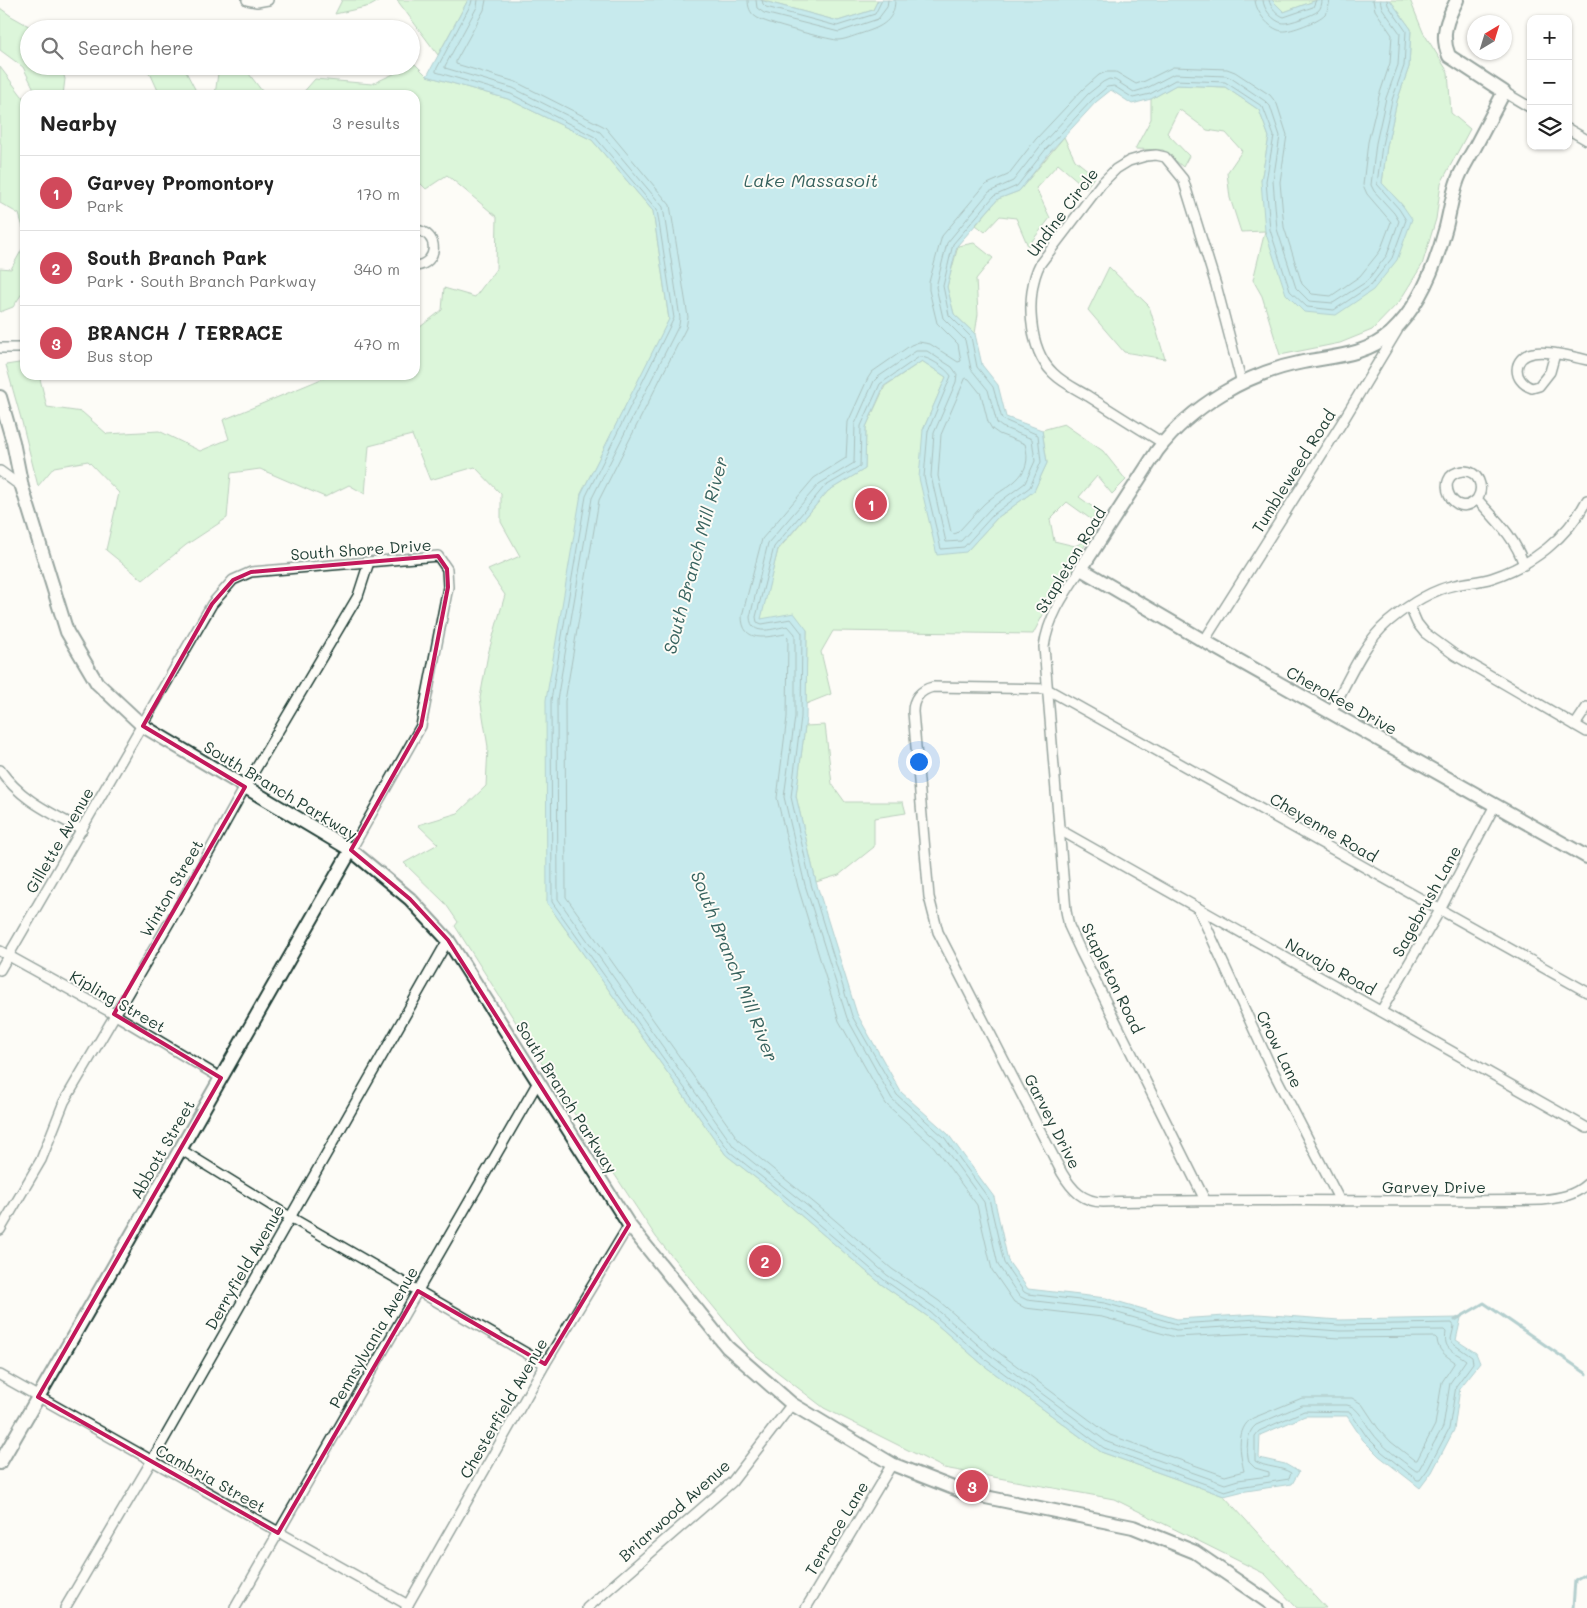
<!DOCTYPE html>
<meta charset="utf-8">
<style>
body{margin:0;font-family:Mali,sans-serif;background:#f6f6f6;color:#222}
.controls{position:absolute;right:15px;top:15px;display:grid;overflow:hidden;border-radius:10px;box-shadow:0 1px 4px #0004}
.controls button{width:45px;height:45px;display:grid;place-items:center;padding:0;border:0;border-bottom:1px solid #e0e0e0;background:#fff;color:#222;font:25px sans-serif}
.compass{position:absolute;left:1467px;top:15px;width:45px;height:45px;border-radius:50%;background:#fff;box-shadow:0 1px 4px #0004;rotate:38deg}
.you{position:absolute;left:918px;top:761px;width:18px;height:18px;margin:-12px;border:4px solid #fff;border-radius:50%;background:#1a73e8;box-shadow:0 0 0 8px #1a73e833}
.badge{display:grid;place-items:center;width:32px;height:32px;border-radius:50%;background:#d1495b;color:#fff;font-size:16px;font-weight:700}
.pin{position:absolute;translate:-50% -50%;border:2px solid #fff;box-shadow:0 1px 5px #0006}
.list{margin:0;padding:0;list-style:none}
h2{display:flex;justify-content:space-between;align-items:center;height:65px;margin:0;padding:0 20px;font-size:21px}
h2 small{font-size:16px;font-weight:400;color:#767676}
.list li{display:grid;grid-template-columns:32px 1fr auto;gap:15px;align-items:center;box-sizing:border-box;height:75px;padding:0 20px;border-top:1px solid #e0e0e0}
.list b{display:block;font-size:19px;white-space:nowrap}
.list p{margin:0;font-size:16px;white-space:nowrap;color:#767676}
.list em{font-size:16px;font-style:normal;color:#767676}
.icon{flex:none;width:28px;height:28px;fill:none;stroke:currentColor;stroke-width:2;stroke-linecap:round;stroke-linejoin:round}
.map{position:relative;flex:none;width:1587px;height:1608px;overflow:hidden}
.search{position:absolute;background:#fff;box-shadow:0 1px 4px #0004;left:20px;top:20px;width:400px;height:55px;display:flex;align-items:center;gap:12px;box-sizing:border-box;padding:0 18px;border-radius:28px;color:#767676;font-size:19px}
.panel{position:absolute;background:#fff;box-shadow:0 1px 4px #0004;left:20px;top:90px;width:400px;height:290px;border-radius:15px}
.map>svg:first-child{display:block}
</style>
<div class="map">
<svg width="1587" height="1608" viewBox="0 0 1587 1608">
<rect width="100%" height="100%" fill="#fdfcf7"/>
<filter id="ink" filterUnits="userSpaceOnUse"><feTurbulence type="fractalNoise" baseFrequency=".02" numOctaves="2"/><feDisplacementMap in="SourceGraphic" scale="10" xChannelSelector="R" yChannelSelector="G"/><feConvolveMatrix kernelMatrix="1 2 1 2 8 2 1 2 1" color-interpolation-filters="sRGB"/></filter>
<g filter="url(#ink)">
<!-- green -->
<g fill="#b3f0b5" stroke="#699674">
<path d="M 342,0 L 381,0 L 370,6 L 335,14 Z"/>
<path d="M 397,0 L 468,0 L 438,55 Z"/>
<path d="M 760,0 L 878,0 L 873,10 L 838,21 Z"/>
<path d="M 1272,0 L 1317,0 L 1284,12 Z"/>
<path d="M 1390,0 L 1410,0 L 1423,32 L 1448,72 L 1451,113 L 1470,129 L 1441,183 L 1436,219 L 1422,265 L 1399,302 L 1372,330 L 1340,343 L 1280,355 L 1262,296 L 1253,280 L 1265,231 L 1241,232 L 1230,198 L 1227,173 L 1242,151 L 1226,133 L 1207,130 L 1179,109 L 1167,133 L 1189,156 L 1183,167 L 1163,150 L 1135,149 L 1151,119 L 1151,99 L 1176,85 L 1225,87 L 1259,110 L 1269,137 L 1261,181 L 1403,206 L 1382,183 L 1387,146 L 1397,101 L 1409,67 L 1411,29 Z"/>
<path d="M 0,8 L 11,16 L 34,29 L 29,29 L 29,66 L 61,66 L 65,79 L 63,95 L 37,95 L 23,67 L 0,50 Z"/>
<path d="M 415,64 L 427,76 L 508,99 L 592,140 L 653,211 L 669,320 L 581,494 L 547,903 L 726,1155 L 770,1189 L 881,1284 L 927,1316 L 982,1364 L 1101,1452 L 1224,1496 L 1326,1608 L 1297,1608 L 1265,1574 L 1114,1499 L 944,1468 L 824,1408 L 749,1350 L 656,1237 L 560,1092 L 455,926 L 458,922 L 445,903 L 404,863 L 438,844 L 418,825 L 458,813 L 486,786 L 488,747 L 480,698 L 488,654 L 505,595 L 488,570 L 520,556 L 501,522 L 501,494 L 475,467 L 430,480 L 412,435 L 369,446 L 365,494 L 349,485 L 325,497 L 260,469 L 231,473 L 227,518 L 186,545 L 143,580 L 106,550 L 119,493 L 88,461 L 54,467 L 38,486 L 22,422 L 6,365 L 25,362 L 25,375 L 39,375 L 47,407 L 82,412 L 107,434 L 159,431 L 200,451 L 229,439 L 223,420 L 331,375 L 415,375 L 415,331 L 442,310 L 444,288 L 475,297 L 496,269 L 497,217 L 447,175 L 426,189 L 415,178 L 415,95 L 301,95 L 315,79 L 372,84 Z"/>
<path d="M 141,66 L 183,66 L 196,91 L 207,95 L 160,95 L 151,75 Z"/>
<path d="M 219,66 L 243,66 L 265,95 L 215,95 Z"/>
<path d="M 0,67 L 25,100 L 25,234 L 19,214 L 0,203 L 1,144 L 0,142 Z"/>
<path d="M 1064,137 L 1075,160 L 1095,176 L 1086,188 L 1058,164 L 1036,188 L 1050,218 L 1028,246 L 1016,218 L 1000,216 L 985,232 L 976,225 L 998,199 L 1019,191 Z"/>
<path d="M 974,243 L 993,258 L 976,279 L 978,314 L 975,334 L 954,314 L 947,287 L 958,246 Z"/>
<path d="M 25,244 L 25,289 L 13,307 L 0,312 L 0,268 L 11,269 Z"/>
<path d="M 1109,267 L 1149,306 L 1165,359 L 1124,352 L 1088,310 Z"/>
<path d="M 922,361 L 946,377 L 923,430 L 966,552 L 997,518 L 1034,491 L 1047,463 L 1042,430 L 1064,424 L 1103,451 L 1126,480 L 1112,494 L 1097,476 L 1079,497 L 1101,513 L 1092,520 L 1067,502 L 1050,519 L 1054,541 L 1075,546 L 1089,539 L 1080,553 L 1085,557 L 1048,605 L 1033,634 L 833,631 L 821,652 L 831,694 L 806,704 L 807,630 L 760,619 L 778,550 L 828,491 L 865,469 L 866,427 L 885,386 Z"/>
<path d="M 825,725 L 832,784 L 845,802 L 903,802 L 906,813 L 874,818 L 874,847 L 839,875 L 816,882 L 796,796 L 805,726 Z"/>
</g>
<!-- water -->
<path fill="#85d6e0" stroke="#5c999b" d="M 468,0 L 760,0 L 838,21 L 873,10 L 878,0 L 1272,0 L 1284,12 L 1317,0 L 1390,0 L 1411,29 L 1409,67 L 1397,101 L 1387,146 L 1382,183 L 1403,206 L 1412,219 L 1397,260 L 1373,290 L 1336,315 L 1304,312 L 1286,294 L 1265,231 L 1261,181 L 1269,137 L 1259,110 L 1225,87 L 1176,85 L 1151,99 L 1132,104 L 1111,90 L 1096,102 L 1050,152 L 1019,191 L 998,199 L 957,246 L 947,287 L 954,314 L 975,334 L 982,365 L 998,385 L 1006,417 L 1042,430 L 1047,463 L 1034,491 L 997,518 L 966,552 L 937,555 L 919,478 L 923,430 L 946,377 L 922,361 L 884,386 L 866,427 L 865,469 L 828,491 L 778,549 L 761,619 L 794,613 L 807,630 L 806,718 L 796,796 L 816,882 L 857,1014 L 901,1092 L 948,1134 L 994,1197 L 1008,1261 L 1028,1289 L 1106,1298 L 1177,1319 L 1258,1314 L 1339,1320 L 1461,1318 L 1456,1340 L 1476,1353 L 1480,1363 L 1460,1388 L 1454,1430 L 1432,1472 L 1420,1488 L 1379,1456 L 1363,1440 L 1347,1416 L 1305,1416 L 1260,1435 L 1259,1458 L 1285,1464 L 1299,1472 L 1292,1484 L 1240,1492 L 1224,1496 L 1101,1452 L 982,1364 L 927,1316 L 881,1284 L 770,1189 L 726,1155 L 547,903 L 546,700 L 581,494 L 669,319 L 653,211 L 592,140 L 508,99 L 427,76 Z"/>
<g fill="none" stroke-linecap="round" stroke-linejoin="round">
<!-- shore -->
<g stroke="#487a79" stroke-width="1">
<path d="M 472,0 L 471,4 L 436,70 L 436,72 L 511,94 L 595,137 L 657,210 L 674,318 L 586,496 L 551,700 L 552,902 L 730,1152 L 773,1186 L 884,1280 L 930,1312 L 986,1360 L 1104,1448 L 1225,1491 L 1239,1487 L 1289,1479 L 1291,1473 C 1280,1466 1266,1468 1255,1461 L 1255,1436 L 1259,1431 L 1304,1411 L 1350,1412 L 1367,1437 L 1382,1452 L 1417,1480 L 1420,1480 L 1428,1469 L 1449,1429 L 1456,1386 L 1473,1363 L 1472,1357 L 1452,1343 L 1451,1339 L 1454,1326 L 1452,1323 L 1339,1325 L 1258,1319 L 1177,1324 L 1105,1303 L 1028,1294 L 1024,1292 L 1004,1263 L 989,1199 L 944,1137 L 897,1095 L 852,1016 L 811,884 L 791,797 L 801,717 L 802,633 L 791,619 L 762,624 L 757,622 L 756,617 L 774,547 L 824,487 L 860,466 L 861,426 L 880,384 L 919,357 C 928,356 947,369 951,376 L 928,431 L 924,477 L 941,549 L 964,547 L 994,514 L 1030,487 L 1041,462 L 1038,435 L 1002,419 L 993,387 L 977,367 L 971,337 L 949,315 L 943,286 L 953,244 L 994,196 L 1017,186 L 1046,149 L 1093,99 L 1107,87 L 1114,86 L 1133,98 L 1150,94 L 1175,80 L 1225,82 L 1263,107 L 1274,136 L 1266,181 L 1270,230 L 1290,291 L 1307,307 L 1334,310 L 1370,286 L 1392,258 L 1406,220 L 1399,209 L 1377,184 L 1382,145 L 1392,100 L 1404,66 L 1406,31 L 1388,5 L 1387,0"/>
<path d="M 478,0 L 477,7 L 445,66 L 445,68 L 513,88 L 600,132 L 663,207 L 680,318 L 679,325 L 592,498 L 557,700 L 558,899 L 734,1147 L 825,1220 L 887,1275 L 934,1307 L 990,1355 L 1107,1442 L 1225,1484 L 1238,1480 L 1269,1476 L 1269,1472 L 1255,1468 L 1249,1462 C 1246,1451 1246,1432 1256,1425 L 1302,1405 L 1347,1405 C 1359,1407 1364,1422 1371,1431 C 1382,1447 1400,1459 1416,1471 L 1418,1471 L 1443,1427 L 1450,1383 L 1466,1360 C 1453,1350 1443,1351 1446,1332 L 1444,1330 L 1339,1331 L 1258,1325 L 1176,1330 L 1104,1309 L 1027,1300 L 1019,1296 L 998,1265 L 984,1202 L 940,1142 L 892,1099 L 847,1018 L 805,885 L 784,797 L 795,717 L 795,634 L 788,626 C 775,628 751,638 750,617 L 768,543 L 819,484 L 854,463 L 855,424 L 874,381 L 878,377 L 916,351 L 927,351 L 952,367 L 957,374 L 956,382 L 934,433 L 931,476 L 946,542 L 961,541 L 990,509 L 1025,483 L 1035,461 L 1032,439 L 1002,427 L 997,423 L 988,390 L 971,369 L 965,340 L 943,318 L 936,287 L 947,243 L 989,192 L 1013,181 L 1042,144 L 1088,94 L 1103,82 L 1109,79 L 1115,80 L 1134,92 L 1147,88 L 1174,74 L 1226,76 L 1231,78 L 1265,101 L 1270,106 L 1280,136 L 1273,181 L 1277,229 L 1296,288 L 1309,301 L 1333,303 L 1366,282 L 1387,255 L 1399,221 L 1394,213 L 1374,191 L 1371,185 L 1376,143 L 1386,98 L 1398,65 L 1400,33 L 1382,8 L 1380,0"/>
<path d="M 486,0 L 484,10 L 456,61 L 456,64 L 516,82 L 605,127 L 670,205 L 688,317 L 686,328 L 599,500 L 565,701 L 566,897 L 740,1142 L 829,1215 L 892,1269 L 939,1301 L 994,1349 L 1110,1435 L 1225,1476 L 1244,1471 C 1240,1454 1235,1428 1253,1418 L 1302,1398 L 1352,1398 L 1362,1404 L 1378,1428 L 1391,1442 L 1414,1460 L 1417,1460 L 1435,1425 L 1442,1382 L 1455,1362 C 1445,1355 1438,1351 1437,1339 L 1435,1337 L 1339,1338 L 1258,1333 L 1175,1337 L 1102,1317 L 1025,1308 L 1014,1302 L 992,1270 L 977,1205 L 934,1147 L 886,1104 L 839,1021 L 798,887 L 777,798 L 787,717 L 788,637 L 785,634 C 767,637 742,644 742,616 L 762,539 L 814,478 L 846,458 L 848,422 L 868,378 L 872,372 L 911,345 L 919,342 L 930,344 L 958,362 L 961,361 L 958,344 L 937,323 L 929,290 L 929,282 L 942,236 L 985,185 L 1008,175 L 1036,139 L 1083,89 L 1099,75 L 1106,72 L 1116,72 L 1136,84 L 1145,81 L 1173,67 L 1227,69 L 1235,72 L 1270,95 L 1277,104 L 1287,135 L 1280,182 L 1284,227 L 1302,284 L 1312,294 L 1331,296 L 1360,276 L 1380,251 L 1391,222 L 1367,194 L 1363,185 L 1368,142 L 1379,96 L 1390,63 L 1392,35 L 1375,10 L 1373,0"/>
<path d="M 748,0 C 748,7 750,13 756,17 C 763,23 827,39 837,40 C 845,40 853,36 860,34 C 878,28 895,23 895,0"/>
<path d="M 756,0 L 757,8 L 764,13 L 839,32 L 878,19 L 887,7 L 888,0"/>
<path d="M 762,0 L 763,4 L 766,7 L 837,26 L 875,14 L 882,0"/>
<path d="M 1255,0 C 1256,12 1269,29 1282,31 C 1290,32 1319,21 1325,14 C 1328,10 1329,5 1330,0"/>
<path d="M 1263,0 C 1263,9 1274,22 1283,23 C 1289,24 1313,15 1318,11 C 1321,8 1322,4 1322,0"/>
<path d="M 1269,0 C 1270,7 1278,15 1284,17 L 1313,7 L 1316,0"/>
<path d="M 966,378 L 969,379 L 981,394 L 988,422 L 992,429 L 999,434 L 1025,444 C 1035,479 1005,485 984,504 C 975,513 966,524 957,533 L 953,534 L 951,532 L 938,476 L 941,435 Z"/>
</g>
<!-- stream -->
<g stroke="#5c999b" stroke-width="3">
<path d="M 1455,1320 L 1484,1303 L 1587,1374"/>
<path d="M 1573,1608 L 1575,1580 L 1587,1573"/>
</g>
<defs>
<g id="street">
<path d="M 247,0 L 257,2 L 268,0"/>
<path d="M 1504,92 L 1531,108"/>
<path d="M 1568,129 L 1587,140"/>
<path d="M 415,230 C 440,232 439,264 415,266"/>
<path d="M 0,348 L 25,348"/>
<path d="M 1555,354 L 1550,372 L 1539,386 L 1532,388 C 1512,381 1512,357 1533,353 C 1545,350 1575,357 1587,360"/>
<path d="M 1163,443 C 1138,428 1113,412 1088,396 C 1076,389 1063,383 1053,373 C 1028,349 1025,293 1040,264 L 1101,184 L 1116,169 L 1129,161 L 1146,156 L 1156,155 L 1165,157 L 1183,179 L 1216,285 L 1242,384"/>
<path d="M 0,471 L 22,487"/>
<path d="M 1477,499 C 1485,487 1478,470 1463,471 C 1431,474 1454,523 1477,499 C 1496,520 1515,537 1524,565"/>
<path d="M 1081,569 C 1065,593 1048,617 1044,647 L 1066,911 L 1069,926 L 1081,952 L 1205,1200"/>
<path d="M 1410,607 L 1417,623 L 1425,633 L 1455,655 L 1587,732"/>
<path d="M 1204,641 L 1341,424 L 1397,331"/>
<path d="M 1331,712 C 1347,683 1363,643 1388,622 C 1406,607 1431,590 1455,585 C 1467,582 1480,582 1492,578 C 1532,565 1567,538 1587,500"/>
<path d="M 1575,725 L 1587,707"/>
<path d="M 0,770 C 22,801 50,812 82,830"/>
<path d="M 1060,830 L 1587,1128"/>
<path d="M 1198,908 L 1271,1067 L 1340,1201"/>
<path d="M 0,951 L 114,1014 L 221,1078"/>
<path d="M 0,970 L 212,604 L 233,580 L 251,572 L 438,556 L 447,569 L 448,587 L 421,726 L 351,850"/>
<path d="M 1587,992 L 1047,689 L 933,687 C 920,690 913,699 913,712 L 929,897 L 938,932 L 1062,1173 C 1072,1190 1083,1202 1103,1202 C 1250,1199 1396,1202 1542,1200 C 1559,1198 1574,1196 1587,1184"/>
<path d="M 1381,1011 L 1440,910 L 1495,805"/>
<path d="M 180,1149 L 290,1217 L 545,1364"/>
<path d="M 0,1230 L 41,1160 L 64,1102 L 183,899 L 245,787 L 358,596 L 369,562"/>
<path d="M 0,1375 L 408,1605"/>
<path d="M 65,1608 L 151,1462 L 448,940"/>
<path d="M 235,1608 L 538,1082"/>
<path d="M 406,1608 L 545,1364 L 629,1225"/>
<path d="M 587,1608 L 732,1482 L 792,1404"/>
<path d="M 806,1608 L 892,1464"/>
</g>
<g id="secondary">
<path d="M 1457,0 C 1447,19 1440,35 1449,56 L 1504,92 C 1494,111 1484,130 1474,149 C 1468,159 1462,169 1458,179 C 1452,195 1450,211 1446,227 C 1436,265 1420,306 1391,333 C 1365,356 1334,356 1303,362 C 1247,373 1191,406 1157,451 L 1081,569 L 1204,641 L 1587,857"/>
<path d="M 0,397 L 13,442 L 22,487 L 67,632 L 97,683 L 143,726 L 351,850 L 410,899 L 448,940 L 629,1225 L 727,1347 L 792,1404 L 892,1464 L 966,1493 L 1133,1527 L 1195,1552 L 1277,1608"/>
<path d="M 0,1463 L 111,1271 L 351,850"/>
</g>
</defs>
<!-- street casing -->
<use href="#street" stroke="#1f3d34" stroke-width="12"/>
<!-- secondary casing -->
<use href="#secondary" stroke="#1f3d34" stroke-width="16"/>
<!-- street -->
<use href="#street" stroke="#fdfcf7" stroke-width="9"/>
<!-- secondary -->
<use href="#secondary" stroke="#fdfcf7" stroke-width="12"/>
</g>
</g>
<!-- marked area -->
<path d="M0 0H1587V1608H0ZM 438,556 L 447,569 L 448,587 L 421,726 L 351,850 L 410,899 L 448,940 L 629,1225 L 545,1364 L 418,1291 L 278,1533 L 38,1397 L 221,1078 L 114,1014 L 245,787 L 143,726 L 212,604 L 233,580 L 251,572 Z" fill="#fdfcf7" fill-opacity=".55" fill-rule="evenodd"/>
<path fill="none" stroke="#c2185b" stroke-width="4" stroke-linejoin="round" d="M 438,556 L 447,569 L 448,587 L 421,726 L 351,850 L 410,899 L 448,940 L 629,1225 L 545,1364 L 418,1291 L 278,1533 L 38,1397 L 221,1078 L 114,1014 L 245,787 L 143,726 L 212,604 L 233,580 L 251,572 Z"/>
<g text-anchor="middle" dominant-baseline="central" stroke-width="4" stroke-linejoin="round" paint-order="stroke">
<!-- street labels -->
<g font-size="16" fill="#1f3d34" stroke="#fdfcf7">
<text transform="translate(1062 212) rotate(-53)">Undine Circle</text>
<text transform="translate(1293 471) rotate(-58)">Tumbleweed Road</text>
<text transform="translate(361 549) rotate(-4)">South Shore Drive</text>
<text transform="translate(1070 560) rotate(-59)">Stapleton Road</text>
<text transform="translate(1342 700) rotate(29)">Cherokee Drive</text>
<text transform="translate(281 790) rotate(31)">South Branch Parkway</text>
<text transform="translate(1324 827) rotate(30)">Cheyenne Road</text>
<text transform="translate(59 840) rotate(-60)">Gillette Avenue</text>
<text transform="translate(171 888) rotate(-60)">Winton Street</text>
<text transform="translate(1426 901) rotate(-61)">Sagebrush Lane</text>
<text transform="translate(1331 966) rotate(29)">Navajo Road</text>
<text transform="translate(1113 978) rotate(64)">Stapleton Road</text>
<text transform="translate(118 1001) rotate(30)">Kipling Street</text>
<text transform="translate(1280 1049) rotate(64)">Crow Lane</text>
<text transform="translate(567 1097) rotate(58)">South Branch Parkway</text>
<text transform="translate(1053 1121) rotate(63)">Garvey Drive</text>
<text transform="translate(162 1149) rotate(-60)">Abbott Street</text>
<text x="1434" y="1186">Garvey Drive</text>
<text transform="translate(244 1267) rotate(-60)">Derryfield Avenue</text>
<text transform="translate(373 1337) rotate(-60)">Pennsylvania Avenue</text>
<text transform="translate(503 1408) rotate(-60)">Chesterfield Avenue</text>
<text transform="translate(211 1478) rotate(29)">Cambria Street</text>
<text transform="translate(674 1510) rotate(-42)">Briarwood Avenue</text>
<text transform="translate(836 1528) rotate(-59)">Terrace Lane</text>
</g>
<!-- water labels -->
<g font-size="18" font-style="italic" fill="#38635f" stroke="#fdfcf7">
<text x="811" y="180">Lake Massasoit</text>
<text transform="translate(695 555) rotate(-75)">South Branch Mill River</text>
<text transform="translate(735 966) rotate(68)">South Branch Mill River</text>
</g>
</g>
</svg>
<div class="controls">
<button>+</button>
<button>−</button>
<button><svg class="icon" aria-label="layers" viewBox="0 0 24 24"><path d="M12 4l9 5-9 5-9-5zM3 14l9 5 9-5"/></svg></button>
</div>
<svg class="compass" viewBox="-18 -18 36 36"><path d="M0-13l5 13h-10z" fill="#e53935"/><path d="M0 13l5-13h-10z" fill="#767676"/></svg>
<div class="you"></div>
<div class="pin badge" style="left:871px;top:504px">1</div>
<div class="pin badge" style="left:765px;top:1261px">2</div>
<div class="pin badge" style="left:972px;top:1486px">3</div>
<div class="search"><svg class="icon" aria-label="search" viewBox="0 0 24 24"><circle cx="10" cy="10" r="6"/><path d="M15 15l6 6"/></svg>Search here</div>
<section class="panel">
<h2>Nearby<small>3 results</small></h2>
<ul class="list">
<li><span class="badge">1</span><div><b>Garvey Promontory</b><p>Park</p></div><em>170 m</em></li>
<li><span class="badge">2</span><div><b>South Branch Park</b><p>Park · South Branch Parkway</p></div><em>340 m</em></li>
<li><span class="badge">3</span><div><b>BRANCH / TERRACE</b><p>Bus stop</p></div><em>470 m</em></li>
</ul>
</section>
</div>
